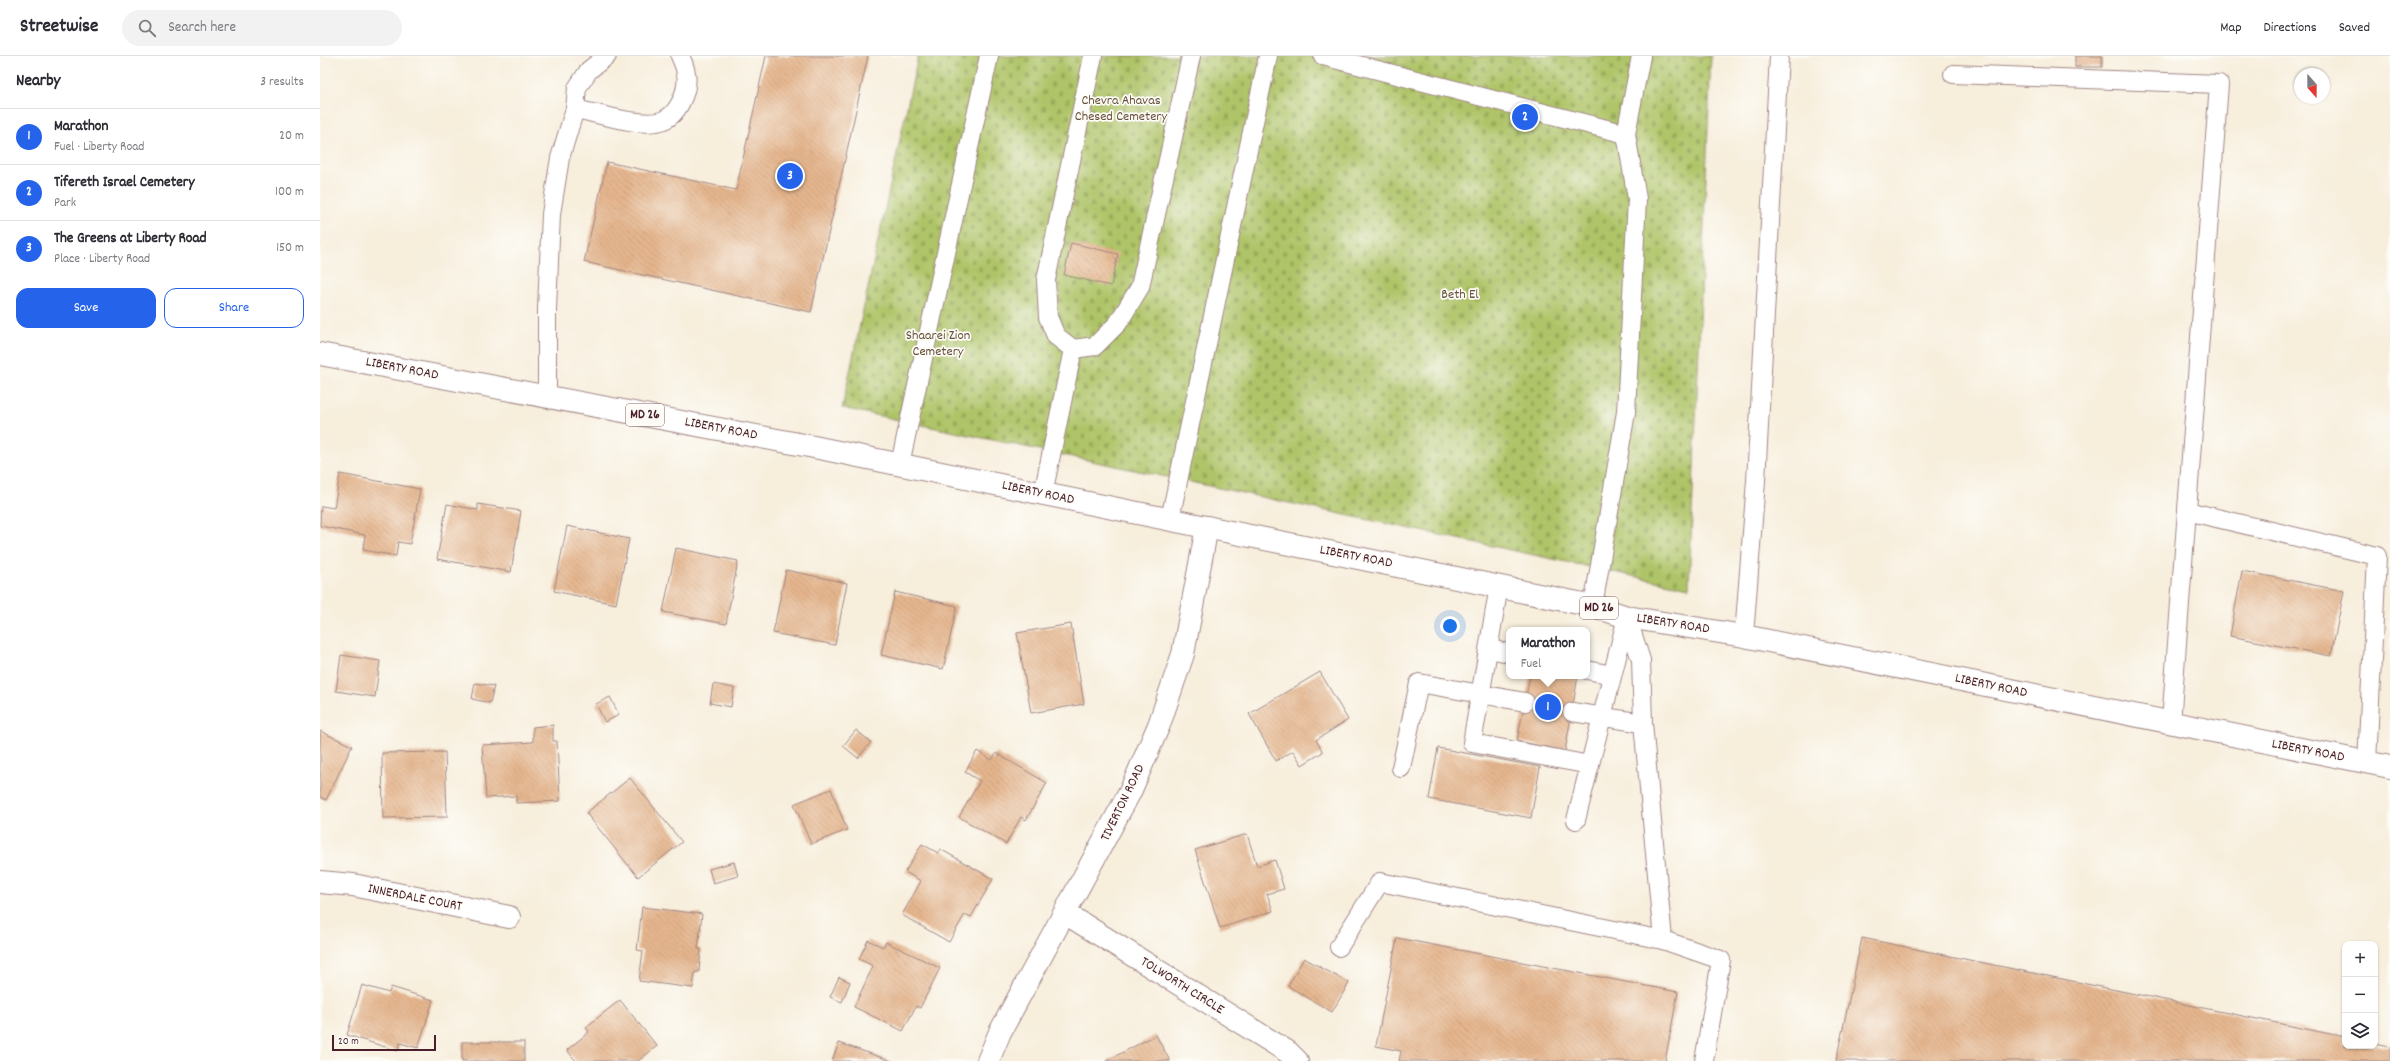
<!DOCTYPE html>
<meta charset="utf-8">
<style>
body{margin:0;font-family:Dekko,sans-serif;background:#f2f2f3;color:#2b2b33}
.controls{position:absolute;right:12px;bottom:12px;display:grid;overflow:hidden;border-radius:8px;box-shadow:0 1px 3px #0004}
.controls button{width:36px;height:36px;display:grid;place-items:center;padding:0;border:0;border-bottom:1px solid #e1e1e2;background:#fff;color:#2b2b33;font:20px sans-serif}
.compass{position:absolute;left:1974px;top:12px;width:36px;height:36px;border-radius:50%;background:#fff;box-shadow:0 1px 3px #0004;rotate:159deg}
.scale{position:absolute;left:12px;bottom:10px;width:104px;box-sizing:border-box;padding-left:4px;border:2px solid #4a1f2b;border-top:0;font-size:11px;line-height:14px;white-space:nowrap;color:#4a1f2b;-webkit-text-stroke:3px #fdfcf7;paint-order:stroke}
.you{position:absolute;left:1130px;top:570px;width:14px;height:14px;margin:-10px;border:3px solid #fff;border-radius:50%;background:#1a73e8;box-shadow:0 0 0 6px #1a73e833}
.badge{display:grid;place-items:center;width:26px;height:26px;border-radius:50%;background:#2563eb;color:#fff;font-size:13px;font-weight:700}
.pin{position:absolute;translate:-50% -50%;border:2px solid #fff;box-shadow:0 1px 4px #0006}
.popup{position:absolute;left:1186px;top:571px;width:84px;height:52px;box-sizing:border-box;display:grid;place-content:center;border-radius:8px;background:#fff;filter:drop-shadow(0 1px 3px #0005);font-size:13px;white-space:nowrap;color:#7c7c81}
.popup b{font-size:15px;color:#2b2b33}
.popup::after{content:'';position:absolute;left:50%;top:100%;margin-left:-8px;border:8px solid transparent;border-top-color:#fff}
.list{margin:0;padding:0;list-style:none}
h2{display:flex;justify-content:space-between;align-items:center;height:52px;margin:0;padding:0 16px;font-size:17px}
h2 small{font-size:13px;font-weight:400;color:#7c7c81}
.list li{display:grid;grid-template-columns:26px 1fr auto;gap:12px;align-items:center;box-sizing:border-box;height:56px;padding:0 16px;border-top:1px solid #e1e1e2}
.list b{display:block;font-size:15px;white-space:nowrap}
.list p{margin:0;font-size:13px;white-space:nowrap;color:#7c7c81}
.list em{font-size:13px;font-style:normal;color:#7c7c81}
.actions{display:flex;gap:8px;padding:12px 16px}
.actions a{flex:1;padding:9px 0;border:1px solid #2563eb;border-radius:12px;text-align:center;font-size:14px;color:#2563eb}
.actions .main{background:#2563eb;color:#fff}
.icon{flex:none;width:22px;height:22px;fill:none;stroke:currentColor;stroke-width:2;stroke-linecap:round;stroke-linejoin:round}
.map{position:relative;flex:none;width:2070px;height:1005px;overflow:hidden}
header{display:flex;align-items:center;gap:24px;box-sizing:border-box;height:56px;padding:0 20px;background:#fff;border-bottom:1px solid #e1e1e2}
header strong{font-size:19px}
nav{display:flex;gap:22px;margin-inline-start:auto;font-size:14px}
.search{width:280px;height:36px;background:#f2f2f3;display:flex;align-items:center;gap:10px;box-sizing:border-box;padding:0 14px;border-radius:22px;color:#7c7c81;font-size:15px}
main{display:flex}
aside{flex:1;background:#fff}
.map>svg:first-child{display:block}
</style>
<header>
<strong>Streetwise</strong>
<div class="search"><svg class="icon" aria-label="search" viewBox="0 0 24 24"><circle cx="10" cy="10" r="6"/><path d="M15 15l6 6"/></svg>Search here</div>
<nav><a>Map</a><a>Directions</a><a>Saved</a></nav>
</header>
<main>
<aside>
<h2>Nearby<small>3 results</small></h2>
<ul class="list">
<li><span class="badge">1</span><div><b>Marathon</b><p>Fuel · Liberty Road</p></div><em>20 m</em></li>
<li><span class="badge">2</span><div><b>Tifereth Israel Cemetery</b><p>Park</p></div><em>100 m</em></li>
<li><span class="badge">3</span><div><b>The Greens at Liberty Road</b><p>Place · Liberty Road</p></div><em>150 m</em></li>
</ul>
<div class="actions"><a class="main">Save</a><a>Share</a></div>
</aside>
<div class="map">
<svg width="2070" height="1005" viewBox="0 0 2070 1005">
<defs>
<pattern id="cemetery-stones" width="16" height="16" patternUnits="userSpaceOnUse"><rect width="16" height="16" fill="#afc468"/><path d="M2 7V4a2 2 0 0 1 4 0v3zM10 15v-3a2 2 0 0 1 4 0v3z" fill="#98a85a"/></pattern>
<pattern id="building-back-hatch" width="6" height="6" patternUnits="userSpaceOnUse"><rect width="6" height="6" fill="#e5b68e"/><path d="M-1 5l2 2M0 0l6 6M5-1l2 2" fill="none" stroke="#c69c7b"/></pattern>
</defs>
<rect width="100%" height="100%" fill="#fdfcf7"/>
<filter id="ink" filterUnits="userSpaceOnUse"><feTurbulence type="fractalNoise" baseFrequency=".025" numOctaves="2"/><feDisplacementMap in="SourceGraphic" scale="8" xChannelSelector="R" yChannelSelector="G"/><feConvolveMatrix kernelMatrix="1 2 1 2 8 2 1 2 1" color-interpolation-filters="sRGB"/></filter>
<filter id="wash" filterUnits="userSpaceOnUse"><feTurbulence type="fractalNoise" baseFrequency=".012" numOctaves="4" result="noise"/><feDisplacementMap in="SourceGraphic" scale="16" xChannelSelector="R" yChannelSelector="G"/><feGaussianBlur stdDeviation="0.9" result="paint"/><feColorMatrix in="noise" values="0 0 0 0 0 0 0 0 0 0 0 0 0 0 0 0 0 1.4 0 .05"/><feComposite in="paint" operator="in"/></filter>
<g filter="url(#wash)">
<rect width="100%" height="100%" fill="#f7eedc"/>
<!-- cemetery -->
<path fill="url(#cemetery-stones)" stroke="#7c724a" d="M 598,0 L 1391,0 L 1369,532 L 522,352 Z"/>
<g id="blocks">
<!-- building -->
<g fill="url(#building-back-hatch)">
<path d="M 446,0 L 548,0 L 491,256 L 264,206 L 287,106 L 416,134 Z"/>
<rect x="1755" y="0" width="27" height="11"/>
<path d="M 751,187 L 798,198 L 791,230 L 744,219 Z"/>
<path d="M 20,418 L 100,433 L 90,488 L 78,486 L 76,500 L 43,494 L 45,479 L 0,470 L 1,450 L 14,452 Z"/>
<path d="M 127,448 L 158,454 L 158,448 L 201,455 L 191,516 L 117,503 Z"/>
<path d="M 247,470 L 309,483 L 296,548 L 234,535 Z"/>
<path d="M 356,492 L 418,505 L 406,568 L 343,556 Z"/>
<path d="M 466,514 L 527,527 L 515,589 L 453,577 Z"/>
<path d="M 1922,515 L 2024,535 L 2011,600 L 1910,580 Z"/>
<path d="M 575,536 L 637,550 L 623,613 L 561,599 Z"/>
<path d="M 751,568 L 764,648 L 711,657 L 697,577 Z"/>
<path d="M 21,599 L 60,605 L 55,641 L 16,635 Z"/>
<path d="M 1000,616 L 1028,664 L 996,684 L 1003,696 L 982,709 L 973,695 L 956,705 L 929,658 Z"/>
<path d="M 1210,620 L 1258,620 L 1245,695 L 1197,685 Z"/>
<path d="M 155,627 L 174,630 L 170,647 L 152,643 Z"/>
<path d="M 393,628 L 414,632 L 411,651 L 390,647 Z"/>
<path d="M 290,641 L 299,659 L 285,666 L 276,648 Z"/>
<path d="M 233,669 L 233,685 L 237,685 L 240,745 L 196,747 L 196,740 L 166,742 L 162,689 L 213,686 L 213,671 Z"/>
<path d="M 536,674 L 551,686 L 538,702 L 523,690 Z"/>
<path d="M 0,675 L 32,690 L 6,744 L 0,741 Z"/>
<path d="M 1118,692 L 1220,711 L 1211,762 L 1109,743 Z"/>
<path d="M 657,695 L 672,704 L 676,697 L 727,727 L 706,764 L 701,761 L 686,788 L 639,761 L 660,725 L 645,716 Z"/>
<path d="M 125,696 L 127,761 L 63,762 L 62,697 Z"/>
<path d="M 310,722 L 362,786 L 318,821 L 266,757 Z"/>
<path d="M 511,733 L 527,774 L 491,788 L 474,748 Z"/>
<path d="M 927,778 L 937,810 L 955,804 L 964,833 L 947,838 L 953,855 L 900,872 L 875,794 Z"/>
<path d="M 602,788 L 618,797 L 620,793 L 673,823 L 651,861 L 645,858 L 629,886 L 582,859 L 601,825 L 585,816 Z"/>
<path d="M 414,806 L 418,820 L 393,827 L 389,813 Z"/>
<path d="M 322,851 L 382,858 L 378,893 L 381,893 L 379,916 L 375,916 L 373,932 L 319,925 L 323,895 L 317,894 Z"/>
<path d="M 1077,882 L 1358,936 L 1345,1005 L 1079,1005 L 1081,995 L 1056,990 Z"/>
<path d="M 1542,882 L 2025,981 L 2025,990 L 2055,990 L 2055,988 L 2070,991 L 2070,1005 L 1516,1005 Z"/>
<path d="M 548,884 L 563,891 L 566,886 L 620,912 L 600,952 L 596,950 L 583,975 L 534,951 L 553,910 L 539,903 Z"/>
<path d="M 984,902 L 1029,927 L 1012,956 L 968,930 Z"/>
<path d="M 519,921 L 530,926 L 522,946 L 510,941 Z"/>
<path d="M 42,929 L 69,937 L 71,931 L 113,944 L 98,992 L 80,987 L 78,995 L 27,979 Z"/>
<path d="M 300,944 L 337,990 L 318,1005 L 256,1005 L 247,994 L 269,976 L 266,971 Z"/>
<path d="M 836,979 L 850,1005 L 786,1005 Z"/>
<rect x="142" y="986" width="62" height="19"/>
<path d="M 519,987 L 572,1005 L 512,1005 Z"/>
</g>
</g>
</g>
<g filter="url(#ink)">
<use href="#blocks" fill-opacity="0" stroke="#a08684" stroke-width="1"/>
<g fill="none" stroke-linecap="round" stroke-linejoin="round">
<defs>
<g id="lane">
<path d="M 773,0 L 726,224 L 728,261 L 736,280 L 753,293 L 775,290 L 798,267 L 820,231 L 871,0"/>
<path d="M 1003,0 L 1306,78"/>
<path d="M 1633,18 L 1899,28 L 1851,667"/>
<path d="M 255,53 C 277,57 324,73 344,64 C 353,60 359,51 363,41 C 369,26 367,14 360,0"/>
<path d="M 227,340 L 227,253 L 231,158 L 240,102 L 255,53 L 257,32 L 269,14 L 287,0"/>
<path d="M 580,408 L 669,0"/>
<path d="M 723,438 L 753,293"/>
<path d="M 1867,455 L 2057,500 L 2047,707"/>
<path d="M 850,463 L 948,0"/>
<path d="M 1179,530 L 1152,687 L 1270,709"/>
<path d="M 1273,550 L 1306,356 L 1317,143 L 1306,78 L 1321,0"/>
<path d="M 1307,561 L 1321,604 L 1323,667 L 1343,884 L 1401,904 L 1384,1005"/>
<path d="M 1424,580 L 1436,425 L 1459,0"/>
<path d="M 1169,593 L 1189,597"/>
<path d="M 1267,614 L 1292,619"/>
<path d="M 1252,656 L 1323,667"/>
<path d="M 1081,712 L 1099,627 L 1205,646"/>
<path d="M 1256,764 L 1307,561"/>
<path d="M 1019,891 L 1060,826 L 1343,884"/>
</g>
<g id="street">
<path d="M 0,826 L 33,829 L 189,861"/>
<path d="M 745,857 L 968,996 L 977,1005"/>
</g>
<path id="secondary" d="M 668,1005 L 680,976 L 810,736 L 839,669 L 863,598 L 887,471"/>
<path id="primary" d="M 0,298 L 489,390 L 1273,550 L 1307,561 L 1424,580 L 2070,711"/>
</defs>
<!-- lane casing -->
<use href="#lane" stroke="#a08684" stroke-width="20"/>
<!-- street casing -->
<use href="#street" stroke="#a08684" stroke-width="24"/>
<!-- secondary casing -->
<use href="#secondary" stroke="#a08684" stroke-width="24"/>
<!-- primary casing -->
<use href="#primary" stroke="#a08684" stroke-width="24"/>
<!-- lane -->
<use href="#lane" stroke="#fff" stroke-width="18"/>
<!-- street -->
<use href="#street" stroke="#fff" stroke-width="22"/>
<!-- secondary -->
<use href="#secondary" stroke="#fff" stroke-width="22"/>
<!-- primary -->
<use href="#primary" stroke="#fff" stroke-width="22"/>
</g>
</g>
<g text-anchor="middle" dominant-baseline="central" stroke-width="3.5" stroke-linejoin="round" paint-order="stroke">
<!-- shield labels -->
<g fill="#fdfcf7" stroke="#806168" stroke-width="1">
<rect x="306" y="348" width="38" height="22" rx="3"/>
<rect x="1260" y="541" width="38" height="22" rx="3"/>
</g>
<g font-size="13" font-weight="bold" fill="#4a1f2b">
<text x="325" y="359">MD 26</text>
<text x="1279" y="552">MD 26</text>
</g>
<!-- park labels -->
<g font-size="14" fill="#68513d" stroke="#fdfcf7">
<text x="801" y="45">Chevra Ahavas<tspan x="801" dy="16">Chesed Cemetery</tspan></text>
<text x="1140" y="239">Beth El</text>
<text x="618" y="280">Shaarei Zion<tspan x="618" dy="16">Cemetery</tspan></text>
</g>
<!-- street labels -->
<g font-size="14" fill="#4a1f2b" stroke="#fdfcf7">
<text transform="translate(82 313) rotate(11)">LIBERTY ROAD</text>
<text transform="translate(401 373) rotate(11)">LIBERTY ROAD</text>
<text transform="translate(718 437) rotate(12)">LIBERTY ROAD</text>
<text transform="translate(1036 501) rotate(11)">LIBERTY ROAD</text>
<text transform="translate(1353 568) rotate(9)">LIBERTY ROAD</text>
<text transform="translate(1671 630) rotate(12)">LIBERTY ROAD</text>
<text transform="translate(1988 695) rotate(11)">LIBERTY ROAD</text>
<text transform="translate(803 747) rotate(-64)">TIVERTON ROAD</text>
<text transform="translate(95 842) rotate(11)">INNERDALE COURT</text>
<text transform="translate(862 930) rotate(32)">TOLWORTH CIRCLE</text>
</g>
</g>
</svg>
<div class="controls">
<button>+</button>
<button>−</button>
<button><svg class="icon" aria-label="layers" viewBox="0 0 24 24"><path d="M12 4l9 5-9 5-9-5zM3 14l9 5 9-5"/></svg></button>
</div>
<svg class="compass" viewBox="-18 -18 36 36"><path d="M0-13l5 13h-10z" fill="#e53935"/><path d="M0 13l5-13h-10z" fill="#7c7c81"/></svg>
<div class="scale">20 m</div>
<div class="you"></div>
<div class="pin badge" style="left:1228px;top:651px">1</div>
<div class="popup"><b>Marathon</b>Fuel</div>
<div class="pin badge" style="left:1205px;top:61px">2</div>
<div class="pin badge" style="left:470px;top:120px">3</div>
</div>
</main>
